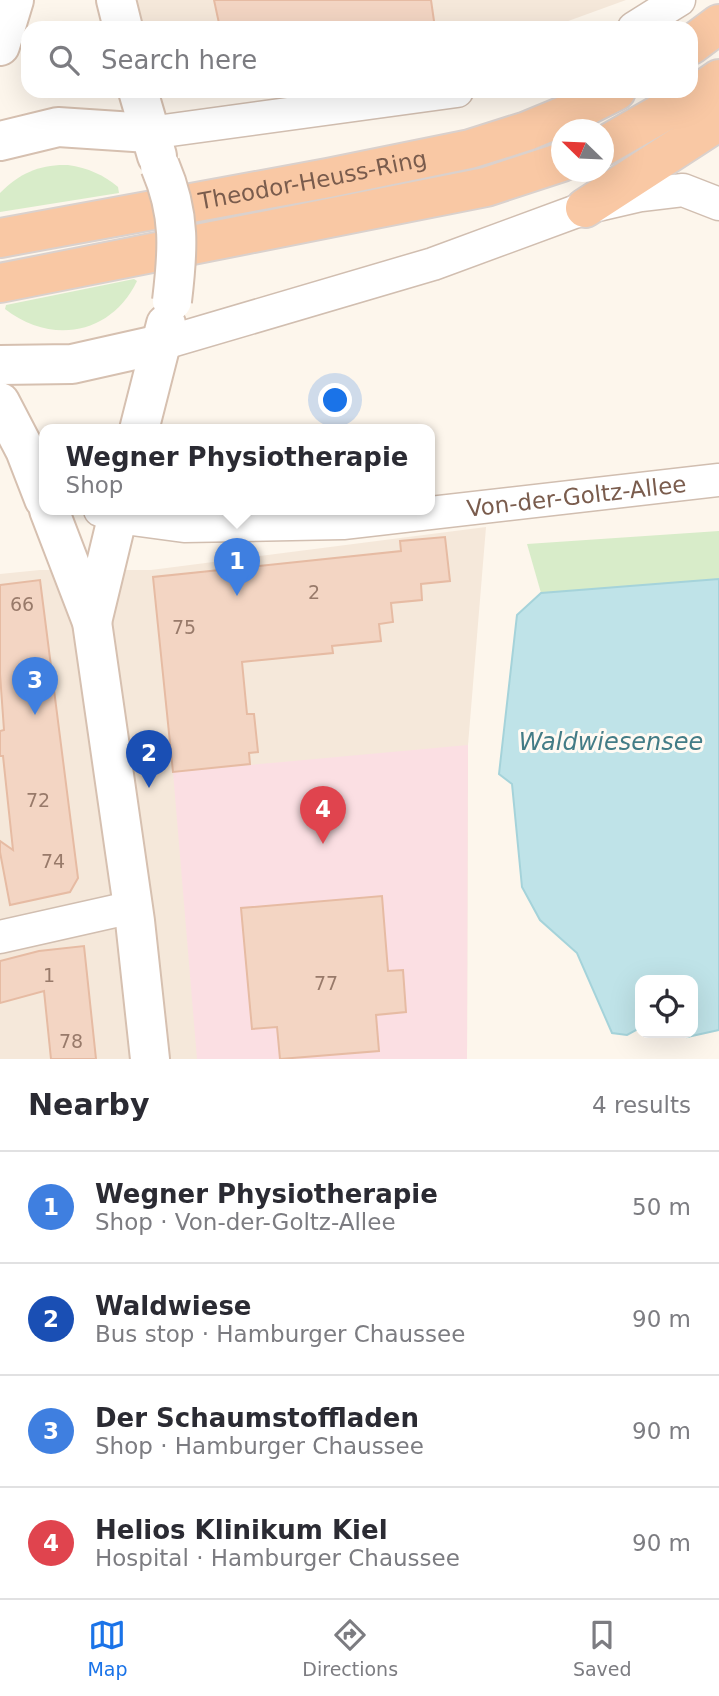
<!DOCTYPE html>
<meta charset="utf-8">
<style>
body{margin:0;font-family:"DejaVu Sans",sans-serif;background:#f2f2f3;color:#2b2b33}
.controls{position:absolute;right:21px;bottom:21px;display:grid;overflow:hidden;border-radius:14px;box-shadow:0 7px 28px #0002}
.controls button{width:63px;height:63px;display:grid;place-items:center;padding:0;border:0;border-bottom:2px solid #e1e1e2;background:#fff;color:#2b2b33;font:35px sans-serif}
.compass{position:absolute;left:551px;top:119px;width:63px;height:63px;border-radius:50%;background:#fff;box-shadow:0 7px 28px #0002;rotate:293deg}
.you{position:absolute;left:336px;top:401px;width:24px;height:24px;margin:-18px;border:5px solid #fff;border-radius:50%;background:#1a73e8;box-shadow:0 0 0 10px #1a73e833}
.badge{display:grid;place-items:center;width:46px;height:46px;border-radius:50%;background:#1a73e8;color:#fff;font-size:23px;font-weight:700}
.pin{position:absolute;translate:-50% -58px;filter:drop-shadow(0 2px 4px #0008)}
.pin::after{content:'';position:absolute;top:37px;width:24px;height:21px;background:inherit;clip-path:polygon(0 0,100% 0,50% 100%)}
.popup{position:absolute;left:39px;top:424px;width:396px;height:91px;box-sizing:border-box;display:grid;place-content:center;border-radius:14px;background:#fff;filter:drop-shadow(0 2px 5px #0005);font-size:23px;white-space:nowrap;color:#7c7c81}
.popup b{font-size:26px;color:#2b2b33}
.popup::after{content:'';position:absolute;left:50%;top:100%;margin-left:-14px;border:14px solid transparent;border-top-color:#fff}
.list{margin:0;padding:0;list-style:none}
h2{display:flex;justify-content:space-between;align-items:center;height:91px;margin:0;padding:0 28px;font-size:30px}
h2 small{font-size:23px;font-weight:400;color:#7c7c81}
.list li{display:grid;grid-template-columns:46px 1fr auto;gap:21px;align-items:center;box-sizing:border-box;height:112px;padding:0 28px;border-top:2px solid #e1e1e2}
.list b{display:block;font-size:26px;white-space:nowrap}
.list p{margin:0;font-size:23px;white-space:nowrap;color:#7c7c81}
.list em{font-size:23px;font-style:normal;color:#7c7c81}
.icon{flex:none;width:38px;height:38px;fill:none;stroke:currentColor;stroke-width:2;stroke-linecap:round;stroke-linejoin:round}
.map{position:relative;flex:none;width:719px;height:1059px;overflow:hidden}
.search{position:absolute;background:#fff;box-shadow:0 7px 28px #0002;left:21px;right:21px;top:21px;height:77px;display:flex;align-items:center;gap:18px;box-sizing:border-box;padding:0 24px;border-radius:21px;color:#7c7c81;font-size:26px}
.sheet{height:539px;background:#fff}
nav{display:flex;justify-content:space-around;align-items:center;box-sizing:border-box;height:98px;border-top:2px solid #e1e1e2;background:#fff;font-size:19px;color:#7c7c81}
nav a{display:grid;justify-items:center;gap:4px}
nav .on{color:#1a73e8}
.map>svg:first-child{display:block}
</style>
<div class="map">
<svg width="719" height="1059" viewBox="0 0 719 1059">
<rect width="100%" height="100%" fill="#fdf6ec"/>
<!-- residential -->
<g fill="#f5e8da">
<path d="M 116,0 L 626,0 L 549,28 L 123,28 Z"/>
<path d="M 486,527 L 468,745 L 467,1059 L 0,1059 L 0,574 L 40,570 L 151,570 Z"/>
</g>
<!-- medical -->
<path fill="#fbdfe3" d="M 468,745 L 467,1059 L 197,1059 L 173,772 Z"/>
<!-- green -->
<g fill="#d8ecc9">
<path d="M 68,165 C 88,168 104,175 118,187 L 119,193 L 0,212 L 0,193 C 19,173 41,164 68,165 Z"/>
<path d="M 134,279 L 137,281 C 111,335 51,345 5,309 L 6,305 Z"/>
<path d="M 719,531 L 719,579 L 541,593 L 527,544 Z"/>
</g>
<!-- water -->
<path fill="#bfe3e8" stroke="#a5d3da" stroke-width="2" d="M 719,579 L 719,1030 L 687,1037 L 685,1033 L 693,1033 L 693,980 L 640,980 L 640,1028 L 627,1035 L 612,1033 L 577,953 L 540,920 L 522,887 L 512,784 L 499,774 L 517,615 L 541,593 Z"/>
<!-- building -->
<g fill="#f3d5c3" stroke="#e6bba3" stroke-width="2">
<path d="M 214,0 L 431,0 L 435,28 L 220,28 Z"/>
<path d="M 445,537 L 450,581 L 421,584 L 422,600 L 391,603 L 393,622 L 379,624 L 381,641 L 332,646 L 333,653 L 242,662 L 247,714 L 254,714 L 258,752 L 249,753 L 250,764 L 173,772 L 153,577 L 401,551 L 400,541 Z"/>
<path d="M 40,580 L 78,878 L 70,892 L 10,905 L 0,852 L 0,841 L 13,850 L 3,756 L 0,756 L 0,731 L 4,730 L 0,674 L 0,585 Z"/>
<path d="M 382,896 L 388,971 L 403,970 L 406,1012 L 376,1015 L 379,1051 L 280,1059 L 277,1027 L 252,1029 L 241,908 Z"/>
<path d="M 84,946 L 96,1059 L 51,1059 L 44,991 L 0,1003 L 0,961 L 39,951 Z"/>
</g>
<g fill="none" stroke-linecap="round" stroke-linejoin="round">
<defs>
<g id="minor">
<path d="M 634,28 L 679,0"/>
<path d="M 149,133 L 457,91"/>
<path d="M 161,344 L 433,264 L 585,208 L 641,195 L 683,190 L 719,204"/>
<path id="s1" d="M 100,510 L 117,517 L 184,526 L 343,523 L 719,480"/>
<path d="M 0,937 L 133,907"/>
</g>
<g id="secondary">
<path d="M 116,0 L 123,28"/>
<path d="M 0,46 L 14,0"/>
<path d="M 138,91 L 157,156"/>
<path d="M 0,141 L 58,127 L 149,133"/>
<path d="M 0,365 L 72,364 L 161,344"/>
<path d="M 0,402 L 25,450 L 44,499"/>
<path d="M 139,430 L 166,324"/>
<path d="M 49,510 L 92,622 L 135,921 L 150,1059"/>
<path d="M 92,622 L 119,510"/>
</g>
<g id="trunk">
<path d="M 691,45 L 719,24"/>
<path d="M 604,146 L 709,86 L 719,79"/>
<path d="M 585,208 L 719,121"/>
<path id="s2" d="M 0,238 L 328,178 L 470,149 L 527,131 L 578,110 L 616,91"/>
<path d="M 0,283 L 486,187 L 562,162"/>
</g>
</defs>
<!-- minor casing -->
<use href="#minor" stroke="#d1beb0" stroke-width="35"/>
<!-- secondary casing -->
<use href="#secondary" stroke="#d6c0b0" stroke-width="42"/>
<!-- trunk casing -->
<use href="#trunk" stroke="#dad1cd" stroke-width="42"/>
<!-- minor -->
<use href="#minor" stroke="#fff" stroke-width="32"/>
<!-- secondary -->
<use href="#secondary" stroke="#fff" stroke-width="38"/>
<!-- trunk -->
<use href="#trunk" stroke="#f9c8a4" stroke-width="38"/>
<defs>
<path id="secondary-bridge" d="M 160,166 C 181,215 178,251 172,301"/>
</defs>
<!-- secondary-bridge casing -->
<use href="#secondary-bridge" stroke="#d6c0b0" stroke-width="42" stroke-linecap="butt"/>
<!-- secondary-bridge -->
<use href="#secondary-bridge" stroke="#fff" stroke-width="38"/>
</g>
<g text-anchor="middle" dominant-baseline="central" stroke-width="6" stroke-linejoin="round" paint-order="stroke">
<!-- number labels -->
<g font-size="19" fill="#987a6a">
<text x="314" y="592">2</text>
<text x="22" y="604">66</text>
<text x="184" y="627">75</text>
<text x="38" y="800">72</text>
<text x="53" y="861">74</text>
<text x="49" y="975">1</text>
<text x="326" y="983">77</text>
<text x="71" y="1041">78</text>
</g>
<!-- street labels -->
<g font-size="23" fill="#7a5c4d" stroke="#fffaf3">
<text stroke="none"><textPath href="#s2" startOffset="318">Theodor-Heuss-Ring</textPath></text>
<text stroke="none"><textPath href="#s1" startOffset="480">Von-der-Goltz-Allee</textPath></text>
</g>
<!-- water labels -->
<g font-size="24" font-style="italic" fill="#437c86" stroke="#fffaf3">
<text x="611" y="742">Waldwiesensee</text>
</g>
</g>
</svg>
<div class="controls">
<button><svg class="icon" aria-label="locate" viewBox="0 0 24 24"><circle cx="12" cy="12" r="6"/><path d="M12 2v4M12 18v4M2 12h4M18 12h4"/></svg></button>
</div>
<svg class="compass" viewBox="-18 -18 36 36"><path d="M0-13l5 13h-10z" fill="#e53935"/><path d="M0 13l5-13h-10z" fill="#7c7c81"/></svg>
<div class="you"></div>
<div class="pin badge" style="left:237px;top:596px;background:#3f7fe0">1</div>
<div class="popup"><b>Wegner Physiotherapie</b>Shop</div>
<div class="pin badge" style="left:149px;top:788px;background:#1a4fb4">2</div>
<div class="pin badge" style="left:35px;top:715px;background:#3f7fe0">3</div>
<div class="pin badge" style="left:323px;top:844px;background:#e0444e">4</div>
<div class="search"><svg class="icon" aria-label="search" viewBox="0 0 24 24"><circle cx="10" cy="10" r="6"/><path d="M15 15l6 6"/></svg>Search here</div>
</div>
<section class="sheet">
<h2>Nearby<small>4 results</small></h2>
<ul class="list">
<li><span class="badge" style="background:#3f7fe0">1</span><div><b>Wegner Physiotherapie</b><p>Shop · Von-der-Goltz-Allee</p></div><em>50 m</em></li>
<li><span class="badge" style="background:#1a4fb4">2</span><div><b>Waldwiese</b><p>Bus stop · Hamburger Chaussee</p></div><em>90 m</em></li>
<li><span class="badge" style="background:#3f7fe0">3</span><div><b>Der Schaumstoffladen</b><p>Shop · Hamburger Chaussee</p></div><em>90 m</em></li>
<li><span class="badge" style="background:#e0444e">4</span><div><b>Helios Klinikum Kiel</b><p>Hospital · Hamburger Chaussee</p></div><em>90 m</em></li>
</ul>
</section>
<nav>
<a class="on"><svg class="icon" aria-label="map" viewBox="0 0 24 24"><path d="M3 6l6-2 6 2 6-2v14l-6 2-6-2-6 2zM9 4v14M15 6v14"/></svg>Map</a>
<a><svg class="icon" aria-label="directions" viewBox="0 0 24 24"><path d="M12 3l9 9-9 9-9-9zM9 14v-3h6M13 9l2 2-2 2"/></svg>Directions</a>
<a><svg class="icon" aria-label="saved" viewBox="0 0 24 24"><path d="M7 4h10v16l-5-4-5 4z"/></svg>Saved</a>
</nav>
